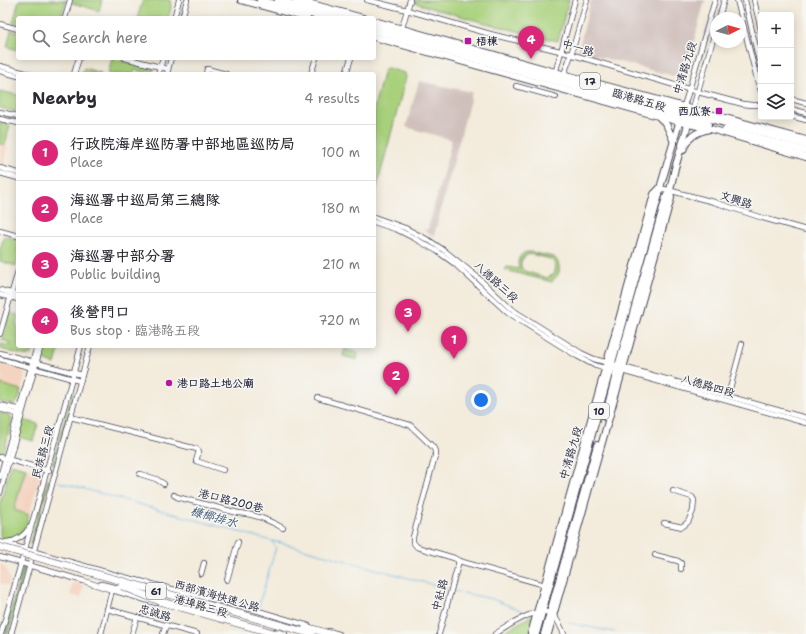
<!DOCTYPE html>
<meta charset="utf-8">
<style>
body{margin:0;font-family:"Shantell Sans","LXGW WenKai TC",sans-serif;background:#f2f2f3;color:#2b2b33}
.controls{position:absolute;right:12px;top:12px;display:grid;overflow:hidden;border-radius:4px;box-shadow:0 2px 10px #0003}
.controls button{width:36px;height:36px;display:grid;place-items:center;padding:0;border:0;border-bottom:1px solid #e1e1e2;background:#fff;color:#2b2b33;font:20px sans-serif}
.compass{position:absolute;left:710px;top:12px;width:36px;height:36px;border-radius:50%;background:#fff;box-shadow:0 2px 10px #0003;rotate:84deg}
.you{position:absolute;left:481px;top:400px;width:14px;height:14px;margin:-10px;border:3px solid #fff;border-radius:50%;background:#1a73e8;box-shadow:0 0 0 6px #1a73e833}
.badge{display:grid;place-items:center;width:26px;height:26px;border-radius:50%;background:#db2777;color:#fff;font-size:13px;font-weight:700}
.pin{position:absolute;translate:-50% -33px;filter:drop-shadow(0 1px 2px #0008)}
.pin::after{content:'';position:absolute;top:21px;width:14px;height:12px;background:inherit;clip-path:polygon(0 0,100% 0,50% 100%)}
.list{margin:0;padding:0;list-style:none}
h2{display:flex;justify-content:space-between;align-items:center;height:52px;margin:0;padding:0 16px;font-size:17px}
h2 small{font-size:13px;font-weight:400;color:#7c7c81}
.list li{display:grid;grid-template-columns:26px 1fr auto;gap:12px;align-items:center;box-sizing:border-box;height:56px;padding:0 16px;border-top:1px solid #e1e1e2}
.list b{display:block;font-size:15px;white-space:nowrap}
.list p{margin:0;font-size:13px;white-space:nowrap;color:#7c7c81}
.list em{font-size:13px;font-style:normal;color:#7c7c81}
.icon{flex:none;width:22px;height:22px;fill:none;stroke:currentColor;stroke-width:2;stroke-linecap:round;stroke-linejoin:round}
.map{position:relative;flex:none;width:806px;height:634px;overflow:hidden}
.search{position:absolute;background:#fff;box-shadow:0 2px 10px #0003;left:16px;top:16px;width:360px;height:44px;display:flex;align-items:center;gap:10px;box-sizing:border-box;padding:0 14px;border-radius:4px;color:#7c7c81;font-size:15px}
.panel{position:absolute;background:#fff;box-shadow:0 2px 10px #0003;left:16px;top:72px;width:360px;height:276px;border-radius:4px}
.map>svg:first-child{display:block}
</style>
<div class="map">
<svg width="806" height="634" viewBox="0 0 806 634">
<rect width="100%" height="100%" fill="#f6f6f2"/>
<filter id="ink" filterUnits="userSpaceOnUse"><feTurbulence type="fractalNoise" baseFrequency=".025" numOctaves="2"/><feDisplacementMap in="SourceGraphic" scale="8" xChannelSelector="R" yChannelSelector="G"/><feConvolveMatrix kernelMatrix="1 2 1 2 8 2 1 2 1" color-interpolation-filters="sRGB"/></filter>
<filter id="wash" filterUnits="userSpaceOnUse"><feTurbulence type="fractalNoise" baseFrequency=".012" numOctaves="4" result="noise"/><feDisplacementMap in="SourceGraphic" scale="16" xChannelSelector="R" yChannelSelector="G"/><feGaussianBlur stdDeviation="0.9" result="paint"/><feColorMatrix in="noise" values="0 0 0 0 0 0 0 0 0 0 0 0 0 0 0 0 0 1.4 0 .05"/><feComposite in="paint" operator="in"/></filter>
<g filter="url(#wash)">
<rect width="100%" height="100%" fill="#f3ebdb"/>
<!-- built -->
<g fill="#f4d3c0">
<path d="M 0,144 L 8,146 L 3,166 L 0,166 Z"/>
<path d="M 0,364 L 20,369 L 23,371 L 25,376 L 21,390 L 0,384 L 2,376 L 0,375 Z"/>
<path d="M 26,468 L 41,472 L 29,515 L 14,511 Z"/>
<path d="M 0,563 L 6,569 L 8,574 L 10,580 L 9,586 L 0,584 Z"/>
<path d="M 73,582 L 84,585 L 81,598 L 70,595 Z"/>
</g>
<!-- industrial -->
<g fill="#d0c0bc">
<path d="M 591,0 L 705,0 L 684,79 L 578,51 Z"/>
<path d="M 419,81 L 472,92 L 434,236 L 424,230 L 428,229 L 452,140 L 406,127 Z"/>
</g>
<!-- green -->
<g fill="#a9d17c" stroke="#667a5c" fill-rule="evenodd">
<path d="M 19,0 L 66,0 L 61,18 L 18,18 L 18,25 L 13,23 Z"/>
<path d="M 73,0 L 102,0 L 99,11 L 72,3 Z"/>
<path d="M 143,0 L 170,0 L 171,8 L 168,18 L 137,18 Z"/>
<path d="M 416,0 L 569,0 L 558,41 C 510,30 462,17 415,3 Z"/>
<path d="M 11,30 L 18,32 L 18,50 L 7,47 Z"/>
<path d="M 112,58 L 154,69 L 152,74 L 135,70 L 133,74 L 108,74 Z"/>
<path d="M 84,68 L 101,73 L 101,74 L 82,74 Z"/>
<path d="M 387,68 L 405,73 L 406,77 L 374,198 L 374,108 L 384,70 Z"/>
<path d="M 0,91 L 18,95 L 17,112 L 0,108 Z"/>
<path d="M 0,122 L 10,125 L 5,145 L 0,144 Z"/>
<path d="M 4,236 L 18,240 L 18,258 L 16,266 L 0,261 L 0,250 Z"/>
<path d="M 526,252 L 530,252 L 554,257 C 559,262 562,271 556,277 C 554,279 553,280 552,282 L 505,270 L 507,267 L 519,269 C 517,261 518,256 526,252 ZM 530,254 L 551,259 C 556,264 557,270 553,275 L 547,278 L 524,271 L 521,267 L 521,261 L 525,256 Z"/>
<path d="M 10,313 L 18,315 L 16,325 L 18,326 L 18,346 L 34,346 C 33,349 33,353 30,355 C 25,357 6,350 0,349 L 1,344 L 10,346 L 11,343 L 2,340 Z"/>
<path d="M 44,346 L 60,346 L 55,364 C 42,360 40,359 44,346 Z"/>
<path d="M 345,349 L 358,353 L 357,360 L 343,356 Z"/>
<path d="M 0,384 L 21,390 C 17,406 17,407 0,402 Z"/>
<path d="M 72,393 L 74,393 L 54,464 L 53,464 L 52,463 Z"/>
<path d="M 0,412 L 10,415 L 12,420 L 3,455 L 0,454 Z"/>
<path d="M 23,420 L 38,424 L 33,441 L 18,437 Z"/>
<path d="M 11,464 L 26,468 L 14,510 L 29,515 C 25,530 18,541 0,537 L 0,503 Z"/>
<path d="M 49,478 L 50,479 L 32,544 L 30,544 L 48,479 Z"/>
<path d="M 535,614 L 529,634 L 500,634 Z"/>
</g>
<!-- forest -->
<path fill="#86b36c" stroke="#546a54" d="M 23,566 L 25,566 L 25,568 L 21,586 L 19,599 L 8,634 L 5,634 L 6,626 Z"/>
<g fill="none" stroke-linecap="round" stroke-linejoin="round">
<!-- stream -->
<g stroke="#67b3e0" stroke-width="1">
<path d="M 59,482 L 272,541 L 276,547 L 258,608"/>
<path d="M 273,541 L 282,543 L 448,589"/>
<path d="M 454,591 L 492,599 L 523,611"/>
<path d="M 569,623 L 614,632"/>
</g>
</g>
</g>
<g filter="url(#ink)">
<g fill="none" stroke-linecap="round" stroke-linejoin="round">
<defs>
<g id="minor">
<path d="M 367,0 L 407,10 L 490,34 L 560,51 L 698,92 L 743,104 L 752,105 L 761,105"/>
<path d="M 737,0 L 758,83 L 761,91"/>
<path d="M 745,0 L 761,70"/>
<path d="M 754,0 L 761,30"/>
<path d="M 65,18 L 70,0"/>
<path d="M 174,18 L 179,0"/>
<path d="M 182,18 L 187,0"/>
<path d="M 719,18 L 724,0"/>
<path d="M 0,24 L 18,29"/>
<path d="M 401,31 L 410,0"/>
<path d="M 125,58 L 168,69"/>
<path d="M 0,66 L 29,74"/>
<path d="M 0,71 L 18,76"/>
<path d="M 74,74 L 79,58"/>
<path d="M 158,74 L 163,58"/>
<path d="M 167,74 L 171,58"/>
<path d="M 206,74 L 207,69 L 226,74"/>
<path d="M 311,74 L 316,58"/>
<path d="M 346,74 L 351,58"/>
<path d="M 555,74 L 575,0"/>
<path d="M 563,77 L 571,55 L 587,0"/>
<path d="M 516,86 L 556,97"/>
<path d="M 791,99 L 806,103"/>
<path d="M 684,106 L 689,90 L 715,0"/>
<path d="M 693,108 L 716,29"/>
<path d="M 791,109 L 806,113"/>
<path d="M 0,112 L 18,116"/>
<path d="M 791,116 L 806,120"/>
<path d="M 0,119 L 18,123"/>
<path d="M 0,168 L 18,173"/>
<path d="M 0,173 L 18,178"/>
<path d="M 660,188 L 714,202 L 763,218 L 806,230"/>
<path d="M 374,217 L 405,228 L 430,241 L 445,251 L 476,276 L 511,309 L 581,353 L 594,359 L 806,418"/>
<path d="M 374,222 L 398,230 L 412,237 L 437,251 L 455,264 L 508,313 L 577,356 L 596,366 L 622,371 L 806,423"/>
<path d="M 0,231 L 18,236"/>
<path d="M 0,290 L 18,295"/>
<path d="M 0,295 L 18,299"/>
<path d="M 0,334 L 18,271"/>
<path d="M 0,353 L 82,375"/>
<path d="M 0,359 L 80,381"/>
<path d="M 728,396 L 742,344"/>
<path d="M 318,398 L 410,425 L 433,447 L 435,451 L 435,456 L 413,537 L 413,542 L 417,547 L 454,558 L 459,561 L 545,585"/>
<path d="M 0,405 L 21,410"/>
<path d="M 0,409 L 20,415"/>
<path d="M 70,417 L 197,449 L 199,451 L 196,461 L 223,470"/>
<path d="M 0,457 L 49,471"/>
<path d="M 140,474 L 156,479 L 164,484"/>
<path d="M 0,477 L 37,346"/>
<path d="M 0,493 L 41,346"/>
<path d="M 174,495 L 177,497 L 238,513 C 255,514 269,520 283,528"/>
<path d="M 664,523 L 682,527 L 688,522 L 693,511 L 694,500 L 692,497 L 673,491"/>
<path d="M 0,542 L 116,575 L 255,610 L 309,626"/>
<path d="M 6,542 C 17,542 24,536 30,527"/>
<path d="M 655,555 L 678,561 L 681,563 L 681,569"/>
<path d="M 0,557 L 84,581 L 112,590 L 156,603"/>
<path d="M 201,574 L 204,563"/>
<path d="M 227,580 L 238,542"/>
<path d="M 101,584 L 123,589"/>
<path d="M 107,609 L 197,634"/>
<path d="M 275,631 L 285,634"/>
<path d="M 328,631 L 339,634"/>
<path d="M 1,634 L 25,549 L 81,346"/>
<path d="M 11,634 L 90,346"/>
<path d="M 101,634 L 112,590"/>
<path d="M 132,634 L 137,617"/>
<path d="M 163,634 L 166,625"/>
<path d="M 439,634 L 459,561"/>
<path d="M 495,634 C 507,627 540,603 553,615 C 558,619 561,628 564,634"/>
</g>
<g id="major">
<path d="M 241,0 L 307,18"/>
<path d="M 260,0 L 325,18"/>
<path d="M 278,0 L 344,18"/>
<path d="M 297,0 L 363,18"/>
<path d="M 374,21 L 555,72 L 806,140"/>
<path d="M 374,26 L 562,79 L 806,145"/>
<path d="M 374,31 L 708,124"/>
<path d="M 374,37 L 680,122 L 711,129 L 806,157"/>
<path d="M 660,118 L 666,124 L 674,142"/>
<path d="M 726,129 L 806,151"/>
<path d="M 683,150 C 688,137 696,132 709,129"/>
<path d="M 605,417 L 617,370 L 666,197 L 670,190"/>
<path d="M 531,634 L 654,194 L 660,188"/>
<path d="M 536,634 L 659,195 L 660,188 L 684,106"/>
<path d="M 544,634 L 597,445"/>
<path d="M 548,634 L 671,198 L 670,190 L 675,168 L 693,108"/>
</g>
</defs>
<!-- minor casing -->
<use href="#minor" stroke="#414053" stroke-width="6"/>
<!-- major casing -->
<use href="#major" stroke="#414053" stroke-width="8"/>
<!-- minor -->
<use href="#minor" stroke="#fff" stroke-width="4.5"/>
<!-- major -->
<use href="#major" stroke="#fff" stroke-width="6"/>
<defs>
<g id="highway-bridge">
<path d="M 0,547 L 312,634"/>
<path d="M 122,586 L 162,602 L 277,634"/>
<path d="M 306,627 L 330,634"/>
</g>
</defs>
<!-- highway-bridge casing -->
<use href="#highway-bridge" stroke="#414053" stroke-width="8" stroke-linecap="butt"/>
<!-- highway-bridge -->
<use href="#highway-bridge" stroke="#fff" stroke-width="7"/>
</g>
</g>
<!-- markers -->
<g fill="#b5179e" stroke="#f6f6f2" stroke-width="1.5">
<rect x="464" y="37" width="8" height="8" rx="2"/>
<rect x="715" y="107" width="8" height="8" rx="2"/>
<circle cx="169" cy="383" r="4"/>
</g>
<g text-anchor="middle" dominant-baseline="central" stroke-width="3" stroke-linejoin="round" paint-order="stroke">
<!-- shield labels -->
<g fill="#f6f6f2" stroke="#626272" stroke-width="1">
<rect x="580" y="73" width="20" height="16" rx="3"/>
<rect x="589" y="403" width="20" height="16" rx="3"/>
<rect x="146" y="583" width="20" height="16" rx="3"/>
</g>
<g font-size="10" font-weight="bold" fill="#22223b">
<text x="590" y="81">17</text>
<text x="599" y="411">10</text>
<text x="156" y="591">61</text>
</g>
<!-- poi labels -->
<g font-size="11" font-weight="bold" fill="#22223b" stroke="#f6f6f2" text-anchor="start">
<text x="476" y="41">梧棟</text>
<text x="711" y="111" text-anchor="end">西瓜寮</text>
<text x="177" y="383">港口路土地公廟</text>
</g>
<!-- street labels -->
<g font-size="11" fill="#22223b" stroke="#f6f6f2">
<text transform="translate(578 48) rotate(17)">中一路</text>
<text transform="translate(685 68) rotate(-73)">中清路九段</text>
<text transform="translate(639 100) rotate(16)">臨港路五段</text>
<text transform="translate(736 200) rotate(18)">文興路</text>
<text transform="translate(496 282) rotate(42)">八德路三段</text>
<text transform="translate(708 386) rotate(16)">八德路四段</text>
<text transform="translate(43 452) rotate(-75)">民族路三段</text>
<text transform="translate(571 453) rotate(-74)">中清路九段</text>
<text transform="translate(231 501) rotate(14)">港口路200巷</text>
<text transform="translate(440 595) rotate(-75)">中社路</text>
<text transform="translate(217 596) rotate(16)">西部濱海快速公路</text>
<text transform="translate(201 606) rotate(16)">港埠路三段</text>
<text transform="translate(155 613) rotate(16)">忠誠路</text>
</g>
<!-- water labels -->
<g font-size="12" font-style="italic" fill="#3a5575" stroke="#f6f6f2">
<text transform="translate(214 517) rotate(16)">槺榔排水</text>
</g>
</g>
</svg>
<div class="controls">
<button>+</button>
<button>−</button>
<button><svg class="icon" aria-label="layers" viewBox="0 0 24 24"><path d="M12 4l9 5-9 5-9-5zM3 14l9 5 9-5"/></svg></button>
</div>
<svg class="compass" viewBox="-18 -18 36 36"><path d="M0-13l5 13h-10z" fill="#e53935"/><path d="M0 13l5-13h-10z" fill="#7c7c81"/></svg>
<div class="you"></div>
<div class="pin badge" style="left:454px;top:359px">1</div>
<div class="pin badge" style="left:396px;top:395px">2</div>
<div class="pin badge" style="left:408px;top:332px">3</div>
<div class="pin badge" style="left:531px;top:59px">4</div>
<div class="search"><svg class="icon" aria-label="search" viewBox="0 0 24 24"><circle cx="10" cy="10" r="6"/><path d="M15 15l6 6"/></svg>Search here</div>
<section class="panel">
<h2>Nearby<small>4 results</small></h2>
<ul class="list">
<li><span class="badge">1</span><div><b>行政院海岸巡防署中部地區巡防局</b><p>Place</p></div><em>100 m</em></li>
<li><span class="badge">2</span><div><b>海巡署中巡局第三總隊</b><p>Place</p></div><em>180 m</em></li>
<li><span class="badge">3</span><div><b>海巡署中部分署</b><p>Public building</p></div><em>210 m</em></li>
<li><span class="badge">4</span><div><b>後營門口</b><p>Bus stop · 臨港路五段</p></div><em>720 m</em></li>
</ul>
</section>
</div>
